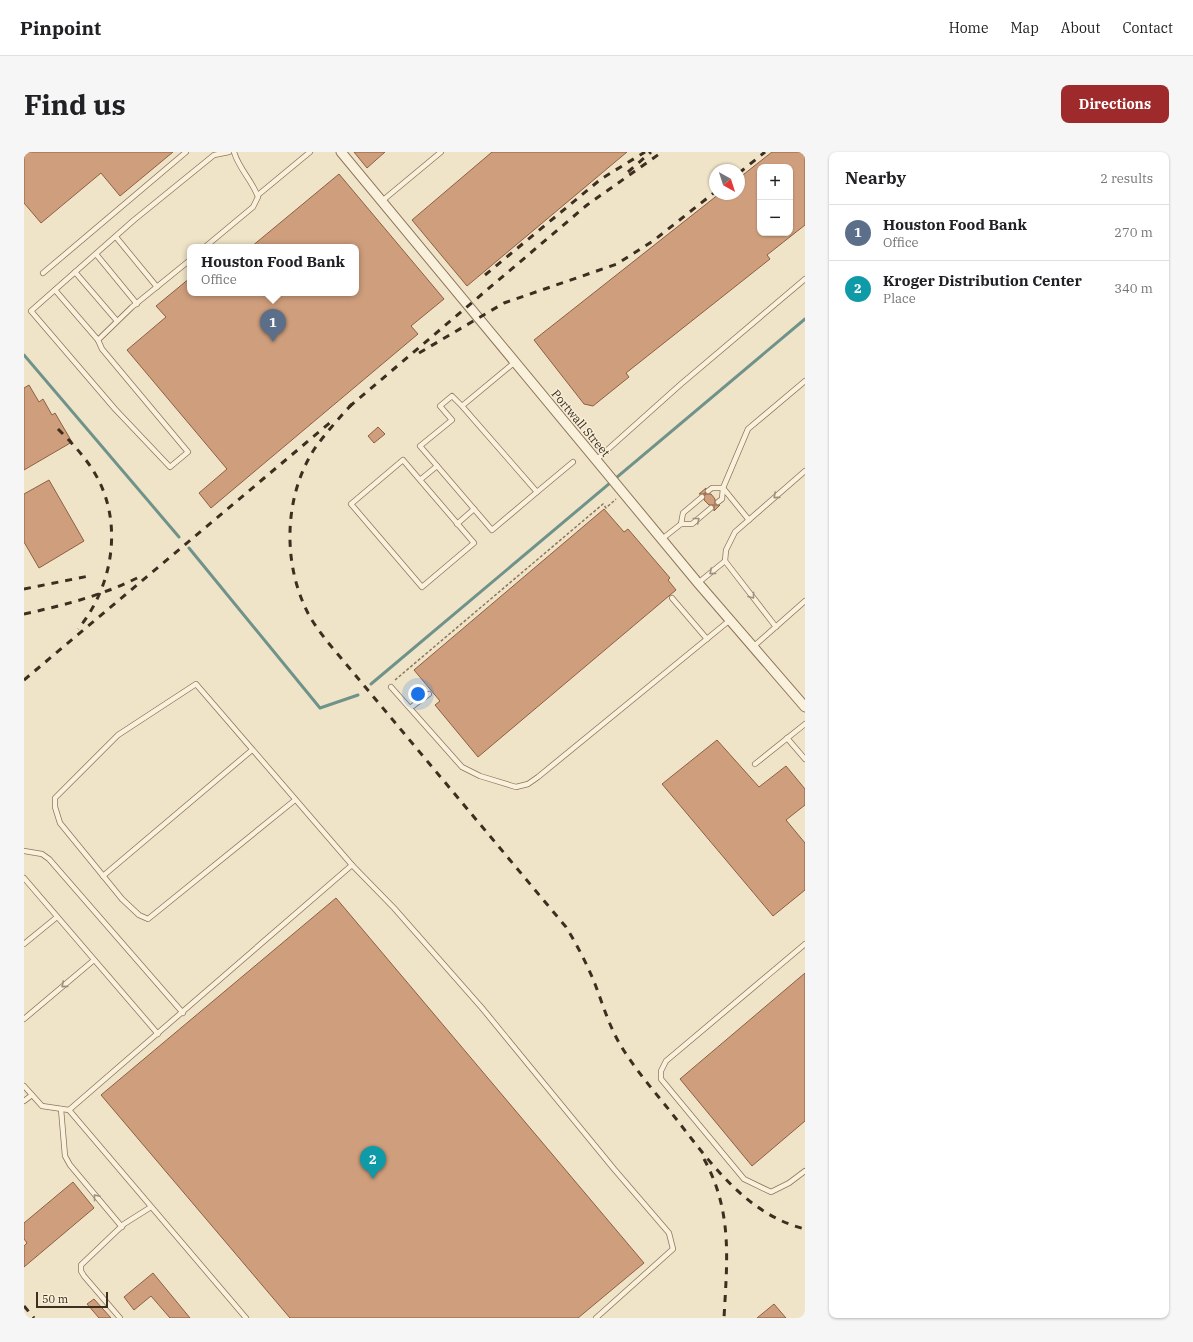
<!DOCTYPE html>
<meta charset="utf-8">
<style>
body{margin:0;font-family:"IBM Plex Serif",serif;background:#f6f6f6;color:#202124}
.controls{position:absolute;right:12px;top:12px;display:grid;overflow:hidden;border-radius:8px;box-shadow:0 1px 3px #0004}
.controls button{width:36px;height:36px;display:grid;place-items:center;padding:0;border:0;border-bottom:1px solid #e0e0e0;background:#fff;color:#202124;font:20px sans-serif}
.compass{position:absolute;left:685px;top:12px;width:36px;height:36px;border-radius:50%;background:#fff;box-shadow:0 1px 3px #0004;rotate:141deg}
.scale{position:absolute;left:12px;bottom:10px;width:72px;box-sizing:border-box;padding-left:4px;border:2px solid #3d2e20;border-top:0;font-size:11px;line-height:14px;white-space:nowrap;color:#3d2e20;-webkit-text-stroke:3px #f7eed8;paint-order:stroke}
.you{position:absolute;left:394px;top:542px;width:14px;height:14px;margin:-10px;border:3px solid #fff;border-radius:50%;background:#1a73e8;box-shadow:0 0 0 6px #1a73e833}
.badge{display:grid;place-items:center;width:26px;height:26px;border-radius:50%;background:#9e2a2b;color:#fff;font-size:13px;font-weight:700}
.pin{position:absolute;translate:-50% -33px;filter:drop-shadow(0 1px 2px #0008)}
.pin::after{content:'';position:absolute;top:21px;width:14px;height:12px;background:inherit;clip-path:polygon(0 0,100% 0,50% 100%)}
.popup{position:absolute;left:163px;top:92px;width:172px;height:52px;box-sizing:border-box;display:grid;place-content:center;border-radius:8px;background:#fff;filter:drop-shadow(0 1px 3px #0005);font-size:13px;white-space:nowrap;color:#757577}
.popup b{font-size:15px;color:#202124}
.popup::after{content:'';position:absolute;left:50%;top:100%;margin-left:-8px;border:8px solid transparent;border-top-color:#fff}
.list{margin:0;padding:0;list-style:none}
h2{display:flex;justify-content:space-between;align-items:center;height:52px;margin:0;padding:0 16px;font-size:17px}
h2 small{font-size:13px;font-weight:400;color:#757577}
.list li{display:grid;grid-template-columns:26px 1fr auto;gap:12px;align-items:center;box-sizing:border-box;height:56px;padding:0 16px;border-top:1px solid #e0e0e0}
.list b{display:block;font-size:15px;white-space:nowrap}
.list p{margin:0;font-size:13px;white-space:nowrap;color:#757577}
.list em{font-size:13px;font-style:normal;color:#757577}
.map{position:relative;flex:none;width:781px;height:1166px;overflow:hidden;border-radius:8px}
header{display:flex;align-items:center;gap:24px;box-sizing:border-box;height:56px;padding:0 20px;background:#fff;border-bottom:1px solid #e0e0e0}
header strong{font-size:19px}
nav{display:flex;gap:22px;margin-inline-start:auto;font-size:14px}
.intro{display:flex;align-items:center;justify-content:space-between;box-sizing:border-box;height:96px;padding:0 24px}
h1{margin:0;font-size:28px}
.button{padding:10px 18px;border-radius:8px;background:#9e2a2b;color:#fff;font-size:14px;font-weight:700}
main{display:flex;gap:24px;padding:0 24px}
aside{flex:1;background:#fff;border-radius:8px;box-shadow:0 1px 3px #0004}
.map>svg:first-child{display:block}
</style>
<header>
<strong>Pinpoint</strong>
<nav><a>Home</a><a>Map</a><a>About</a><a>Contact</a></nav>
</header>
<div class="intro"><h1>Find us</h1><a class="button">Directions</a></div>
<main>
<div class="map">
<svg width="781" height="1166" viewBox="0 0 781 1166">
<rect width="100%" height="100%" fill="#f0e4c8"/>
<g fill="none" stroke-linecap="round" stroke-linejoin="round">
<!-- stream -->
<g stroke="#6f938a" stroke-width="3">
<path d="M 0,203 L 155,385"/>
<path d="M 165,396 L 296,556 L 334,543"/>
<path d="M 347,532 L 781,167"/>
</g>
</g>
<!-- building -->
<g fill="#cf9f7d" stroke="#8d5f41" fill-rule="evenodd">
<path d="M 0,0 L 149,0 L 96,44 L 77,21 L 17,71 L 0,51 Z"/>
<path d="M 330,0 L 361,0 L 343,16 Z"/>
<path d="M 468,0 L 603,0 L 443,134 L 388,68 Z"/>
<path d="M 748,0 L 781,0 L 781,73 L 743,103 L 746,107 L 602,221 L 605,225 L 569,254 L 560,252 L 510,188 L 695,42 L 715,42 L 715,26 ZM 736,15 L 766,15 L 766,81 L 736,81 Z"/>
<path d="M 315,22 L 420,147 L 387,174 L 394,182 L 187,356 L 175,341 L 203,317 L 103,198 L 142,165 L 132,154 L 166,126 L 166,141 L 332,141 L 332,95 L 227,95 Z"/>
<path d="M 5,233 L 15,250 L 19,247 L 28,263 L 31,261 L 48,290 L 0,318 L 0,236 Z"/>
<path d="M 354,275 L 361,282 L 350,291 L 344,284 Z"/>
<path d="M 25,328 L 60,389 L 15,416 L 0,390 L 0,342 Z"/>
<path d="M 682,336 L 681,342 L 687,342 L 691,347 L 691,353 L 696,353 L 690,359 L 690,353 L 685,353 L 680,348 L 681,342 L 675,342 Z"/>
<path d="M 580,357 L 600,380 L 604,377 L 646,426 L 644,428 L 652,438 L 454,605 L 411,553 L 416,549 L 390,518 Z"/>
<path d="M 693,588 L 735,635 L 762,614 L 781,637 L 781,653 L 762,668 L 781,691 L 781,738 L 749,764 L 638,632 Z"/>
<path d="M 312,746 L 620,1111 L 554,1166 L 266,1166 L 77,943 Z"/>
<path d="M 781,821 L 781,969 L 728,1014 L 656,927 Z"/>
<path d="M 49,1030 L 70,1056 L 0,1115 L 0,1094 L 3,1091 L 0,1087 L 0,1071 Z"/>
<path d="M 129,1121 L 166,1166 L 146,1166 L 127,1144 L 110,1158 L 100,1145 Z"/>
<path d="M 70,1147 L 87,1166 L 75,1166 L 63,1152 Z"/>
<path d="M 750,1152 L 762,1166 L 733,1166 Z"/>
</g>
<g fill="none" stroke-linecap="round" stroke-linejoin="round">
<defs>
<g id="service">
<path d="M 234,43 L 286,0"/>
<path d="M 358,49 L 417,0"/>
<path d="M 92,85 L 133,135"/>
<path d="M 181,95 L 229,55 L 234,45 C 228,28 215,17 210,0"/>
<path d="M 72,102 L 113,152"/>
<path d="M 166,108 L 108,155 L 74,188 L 78,197 L 164,300 L 146,315 L 91,257 L 7,159 L 110,68 L 190,3 L 205,0"/>
<path d="M 51,120 L 93,169"/>
<path d="M 19,121 L 162,0"/>
<path d="M 31,138 L 74,188"/>
<path d="M 438,254 L 428,244 L 416,254 L 428,268 L 396,294 L 468,378 L 513,340 L 438,254 L 491,210"/>
<path d="M 572,308 L 657,232 L 781,127"/>
<path d="M 396,328 L 450,391 L 398,435 L 327,352 L 379,308 L 396,328 L 413,314"/>
<path d="M 684,339 L 688,336 L 699,336 L 725,368"/>
<path d="M 513,340 L 549,310"/>
<path d="M 694,350 L 698,347 L 699,336 L 724,277 L 781,229"/>
<path d="M 433,372 L 450,357"/>
<path d="M 657,372 L 668,372 L 687,356"/>
<path d="M 638,387 L 657,372 L 659,361 L 678,345"/>
<path d="M 674,431 L 701,409"/>
<path d="M 648,446 L 683,487"/>
<path d="M 752,475 L 701,409 L 702,398 L 711,380 L 781,319"/>
<path d="M 729,495 L 781,449"/>
<path d="M 367,535 L 438,615 L 456,624 L 492,635 L 504,632 L 514,625 L 706,468"/>
<path d="M 386,556 L 405,542"/>
<path d="M 763,586 L 781,607"/>
<path d="M 731,612 L 781,572"/>
<path d="M 271,648 L 124,767 L 115,763 L 98,747 L 36,671 L 31,655 L 31,646 L 94,583 L 172,532 L 328,713 L 370,756 L 458,856 L 590,1017 L 645,1081 L 649,1097 L 572,1166"/>
<path d="M 0,699 L 18,702 L 25,707 L 159,861"/>
<path d="M 79,724 L 228,598"/>
<path d="M 0,726 L 134,882"/>
<path d="M 0,792 L 33,765"/>
<path d="M 781,792 L 642,909 L 637,919 L 637,927 L 720,1027 L 747,1040 L 765,1031 L 781,1019"/>
<path d="M 0,867 L 70,808"/>
<path d="M 0,934 L 18,954 L 45,958 L 222,1166"/>
<path d="M 0,949 L 8,943"/>
<path d="M 37,957 L 41,1004 L 46,1013 L 98,1075"/>
<path d="M 45,958 L 328,713"/>
<path d="M 96,1166 L 60,1124 L 57,1119 L 57,1113 L 100,1072 L 127,1055"/>
</g>
<path id="minor" d="M 317,0 L 674,431 L 781,555"/>
</defs>
<!-- service casing -->
<use href="#service" stroke="#8d765c" stroke-width="6"/>
<!-- minor casing -->
<use href="#minor" stroke="#8d765c" stroke-width="11"/>
<!-- path -->
<path stroke="#8d765c" stroke-width="1.5" stroke-dasharray="3 2" stroke-linecap="butt" d="M 371,528 L 579,352 L 582,356 L 592,347"/>
<!-- service -->
<use href="#service" stroke="#faf1dc" stroke-width="4.5"/>
<!-- minor -->
<use href="#minor" stroke="#faf1dc" stroke-width="9"/>
<!-- rail -->
<g stroke="#3d2e20" stroke-width="3" stroke-dasharray="7 7" stroke-linecap="butt">
<path d="M 604,20 L 627,0"/>
<path d="M 715,21 L 741,0"/>
<path d="M 461,123 L 577,27 L 621,0"/>
<path d="M 395,201 L 480,151 L 593,112 L 629,89 L 691,40"/>
<path d="M 328,252 C 315,266 302,281 291,296 C 259,345 258,414 286,465 C 295,480 306,493 317,506 L 542,775 C 553,793 563,812 571,832 C 579,853 585,874 597,894 C 611,917 629,938 646,959 C 683,1006 720,1062 781,1077"/>
<path d="M 325,255 L 563,53 L 638,0"/>
<path d="M 34,277 C 50,293 64,308 74,327 C 99,375 88,436 54,477"/>
<path d="M 0,437 L 65,424"/>
<path d="M 0,462 C 41,453 80,443 117,424"/>
<path d="M 0,528 L 308,269"/>
<path d="M 680,1007 C 709,1060 703,1109 700,1166"/>
<path d="M 0,1154 L 10,1166"/>
</g>
</g>
<!-- one-way arrows -->
<defs><path id="oneway-chevron" d="M-2-3.5L2.5 0L-2 3.5" fill="none" stroke-width="1.6" stroke-linecap="round" stroke-linejoin="round"/></defs>
<g stroke="#9c907e">
<use href="#oneway-chevron" transform="translate(752 344) rotate(139)"/>
<use href="#oneway-chevron" transform="translate(673 368) rotate(-39)"/>
<use href="#oneway-chevron" transform="translate(688 420) rotate(140)"/>
<use href="#oneway-chevron" transform="translate(728 444) rotate(53)"/>
<use href="#oneway-chevron" transform="translate(40 833) rotate(140)"/>
<use href="#oneway-chevron" transform="translate(72 1045) rotate(-130)"/>
</g>
<g text-anchor="middle" dominant-baseline="central" stroke-width="3" stroke-linejoin="round" paint-order="stroke">
<!-- street labels -->
<g font-size="12" fill="#3d2e20" stroke="#f7eed8">
<text transform="translate(557 271) rotate(50)">Portwall Street</text>
</g>
</g>
</svg>
<div class="controls">
<button>+</button>
<button>−</button>
</div>
<svg class="compass" viewBox="-18 -18 36 36"><path d="M0-13l5 13h-10z" fill="#e53935"/><path d="M0 13l5-13h-10z" fill="#757577"/></svg>
<div class="scale">50 m</div>
<div class="you"></div>
<div class="pin badge" style="left:249px;top:190px;background:#5c6f8a">1</div>
<div class="popup"><b>Houston Food Bank</b>Office</div>
<div class="pin badge" style="left:349px;top:1027px;background:#0f9aa8">2</div>
</div>
<aside>
<h2>Nearby<small>2 results</small></h2>
<ul class="list">
<li><span class="badge" style="background:#5c6f8a">1</span><div><b>Houston Food Bank</b><p>Office</p></div><em>270 m</em></li>
<li><span class="badge" style="background:#0f9aa8">2</span><div><b>Kroger Distribution Center</b><p>Place</p></div><em>340 m</em></li>
</ul>
</aside>
</main>
